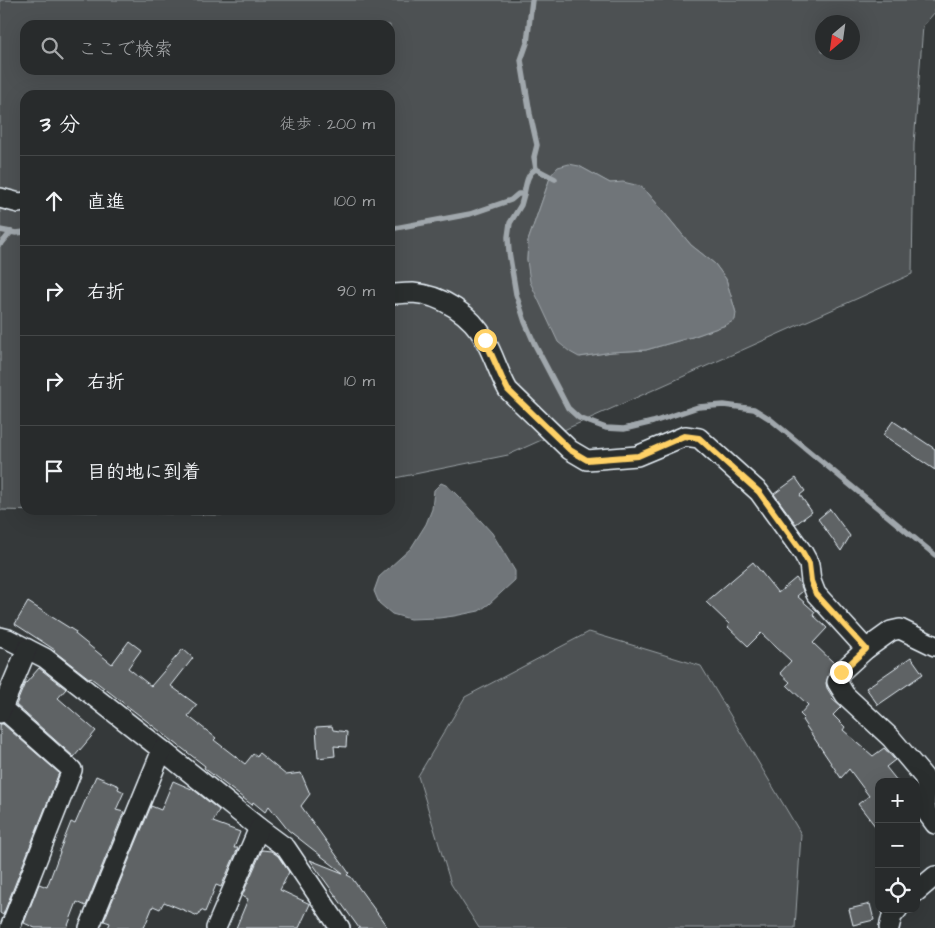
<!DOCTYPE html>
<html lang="ja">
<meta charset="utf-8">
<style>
body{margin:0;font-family:"Architects Daughter","Klee One",sans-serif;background:#343738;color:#f1f3f6}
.controls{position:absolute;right:15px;bottom:15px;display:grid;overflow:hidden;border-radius:10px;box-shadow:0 5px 20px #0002}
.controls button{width:45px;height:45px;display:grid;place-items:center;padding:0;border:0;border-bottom:1px solid #444748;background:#282b2c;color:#f1f3f6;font:25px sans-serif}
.compass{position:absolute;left:815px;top:15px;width:45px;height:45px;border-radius:50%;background:#282b2c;box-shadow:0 5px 20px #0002;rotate:209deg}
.stop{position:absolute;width:15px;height:15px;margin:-11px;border:4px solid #ffd166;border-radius:50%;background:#fff}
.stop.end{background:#ffd166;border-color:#fff;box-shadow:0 1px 5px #0008}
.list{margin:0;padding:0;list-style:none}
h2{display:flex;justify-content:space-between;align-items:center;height:65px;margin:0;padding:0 20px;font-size:21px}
h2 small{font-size:16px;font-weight:400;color:#a5a7a9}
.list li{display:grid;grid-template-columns:32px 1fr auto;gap:15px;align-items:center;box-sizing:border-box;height:90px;padding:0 20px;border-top:1px solid #444748}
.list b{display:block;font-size:19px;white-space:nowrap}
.list em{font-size:16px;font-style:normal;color:#a5a7a9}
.icon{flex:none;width:28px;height:28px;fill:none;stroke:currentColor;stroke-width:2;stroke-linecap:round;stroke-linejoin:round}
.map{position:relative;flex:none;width:935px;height:928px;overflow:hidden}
.search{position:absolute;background:#282b2c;box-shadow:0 5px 20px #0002;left:20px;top:20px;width:375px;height:55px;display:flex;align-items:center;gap:12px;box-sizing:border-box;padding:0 18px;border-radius:15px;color:#a5a7a9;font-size:19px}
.panel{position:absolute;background:#282b2c;box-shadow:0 5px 20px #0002;left:20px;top:90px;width:375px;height:425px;border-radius:15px}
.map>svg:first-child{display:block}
</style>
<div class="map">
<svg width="935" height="928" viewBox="0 0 935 928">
<rect width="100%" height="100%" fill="#35393a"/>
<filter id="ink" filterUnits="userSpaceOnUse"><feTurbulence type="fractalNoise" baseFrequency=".02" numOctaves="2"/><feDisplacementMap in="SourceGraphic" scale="10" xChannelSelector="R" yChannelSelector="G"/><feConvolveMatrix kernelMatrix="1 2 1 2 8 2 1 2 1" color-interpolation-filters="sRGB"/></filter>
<g filter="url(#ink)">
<!-- green -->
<g fill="#4d5152" stroke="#9aa1a5" fill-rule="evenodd">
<path d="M 0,0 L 935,0 L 935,12 L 923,26 L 914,144 L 912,274 L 508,455 L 390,479 L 390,95 L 25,95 L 25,510 L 242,510 L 221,515 L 0,510 ZM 822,22 L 852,22 L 852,52 L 822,52 ZM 25,25 L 390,25 L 390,70 L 25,70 ZM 579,166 L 610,183 L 640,186 L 648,193 L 691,245 L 715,264 L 726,279 L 736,313 L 726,325 L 692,337 L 646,350 L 612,352 L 580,357 L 527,260 L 528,241 L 551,175 Z"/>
<path d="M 589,632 L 701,666 L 801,834 L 795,928 L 479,928 L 451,884 L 418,776 L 465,697 Z"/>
</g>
<!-- water -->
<g fill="#707579" stroke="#a0a7ac">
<path d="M 569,164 L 579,166 L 610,183 L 623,182 L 640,186 L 648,193 L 691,245 L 715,264 L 726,279 L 736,313 L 735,320 L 726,325 L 692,337 L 646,350 L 612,352 L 579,357 L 570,352 L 558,342 L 530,282 L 527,260 L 528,241 L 551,175 L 558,167 Z"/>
<path d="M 441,483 L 448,486 L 459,497 L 492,533 L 515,571 L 515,580 L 489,604 L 479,611 L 454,616 L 439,618 L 410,619 L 392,614 L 379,603 L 374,591 L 379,577 L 411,548 L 426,524 L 432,509 L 434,490 Z"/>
</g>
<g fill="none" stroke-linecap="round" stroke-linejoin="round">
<!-- stream -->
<g stroke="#a0a7ac" stroke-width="5.5">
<path d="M 532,0 L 527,43 L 521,60 L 530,114 L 537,145 L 534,157 L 536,169"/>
<path d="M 524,194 L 521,205 L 510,223 L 508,237 L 509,252 L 516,294 L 525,322 L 535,345 L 568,408 L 579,418 L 606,428 L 624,429 L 653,422 L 698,407 L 724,405 L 754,409 L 770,419 L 935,555"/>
<path d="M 390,229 L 470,214 L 511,200 L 518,194 L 524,194 C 526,185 527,173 536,169 L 555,179"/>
<path d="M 0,230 L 16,233 L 25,232"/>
<path d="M 0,244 L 2,243 L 11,232"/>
</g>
</g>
<!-- building -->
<g fill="#5f6365" stroke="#e8f1f8">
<path d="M 893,421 L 935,449 L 935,470 L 883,435 Z"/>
<path d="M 796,478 L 805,491 L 800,495 L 812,512 L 796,524 L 774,494 Z"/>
<path d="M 830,509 L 850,536 L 841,551 L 818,519 Z"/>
<path d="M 753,562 L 778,593 L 796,578 L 800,583 L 803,591 L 797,596 L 815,612 L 813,615 L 827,628 L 813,643 L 834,663 L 831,668 L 826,683 L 827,688 L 832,696 L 831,698 L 841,707 L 833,715 L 845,727 L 843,730 L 873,756 L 884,748 L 895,760 L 886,767 L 898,782 L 879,782 L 879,831 L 858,804 L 869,796 L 849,769 L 841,778 L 802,720 L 804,718 L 800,714 L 808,705 L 787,685 L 790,682 L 780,673 L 791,661 L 761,633 L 748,646 L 727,626 L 729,624 L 706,602 Z"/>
<path d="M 28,602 L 76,632 L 75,634 L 112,664 L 129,641 L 141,650 L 128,668 L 151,686 L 183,649 L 193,658 L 171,686 L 197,705 L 188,716 L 216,738 L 214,740 L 245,764 L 253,754 L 257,757 L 259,753 L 286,775 L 301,773 L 310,794 L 301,806 L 349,873 L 347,875 L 351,877 L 388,928 L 359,928 L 310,860 L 343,873 L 288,830 L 269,806 L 265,812 L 253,802 L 252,805 L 204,768 L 205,766 L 91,678 L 90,679 L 54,651 L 55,650 L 15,624 Z"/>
<path d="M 911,657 L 923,674 L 878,705 L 866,688 Z"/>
<path d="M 39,668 L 66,689 L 58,698 L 96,731 L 74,757 L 16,705 L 25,683 L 26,683 Z"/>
<path d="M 0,724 L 3,724 L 59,773 L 3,915 L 0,913 Z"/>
<path d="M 332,726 L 333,730 L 347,732 L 346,747 L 334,746 L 335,756 L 318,758 L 316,727 Z"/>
<path d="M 96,776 L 119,786 L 118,789 L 124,792 L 116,810 L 124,812 L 86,906 L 77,902 L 67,928 L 35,928 L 24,923 L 39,884 L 47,887 L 60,852 L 59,852 L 71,822 L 75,824 Z"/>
<path d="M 173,781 L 194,790 L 219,810 L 213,822 L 240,832 L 234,848 L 238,848 L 221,887 L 216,885 L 205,912 L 201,910 L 198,916 L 164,902 L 160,909 L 153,906 L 144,928 L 108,928 L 110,923 L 104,921 L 151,806 L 161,810 Z"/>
<path d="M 262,850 L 271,851 L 278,856 L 289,872 L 280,890 L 310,904 L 299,928 L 236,928 L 248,899 L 242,896 Z"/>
<path d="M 870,904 L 874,920 L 853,925 L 849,909 Z"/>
</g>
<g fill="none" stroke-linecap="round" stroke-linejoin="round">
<defs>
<g id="street">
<path d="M 0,198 L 19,203 L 25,202"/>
<path d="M 390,294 C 398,294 406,293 413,293 C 442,295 472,315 485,340 C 494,356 499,374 508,390 L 570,450 L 587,460 L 637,456 L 685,436 L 699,438 L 759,492 L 803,553 L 809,564 L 811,581 L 816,594 L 866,649"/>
<path d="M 0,637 L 8,639 L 45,658 L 162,750 L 259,828 L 286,848 L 340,928"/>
<path d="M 935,646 L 900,629 L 891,631 L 866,649 L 841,672 L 837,682 L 845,695 L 891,738 L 924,777 L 926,785 L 925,805 L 927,813 L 935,824"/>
<path d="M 2,708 L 72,770 L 10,928"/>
<path d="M 0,713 L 27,649"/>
<path d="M 916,892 L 935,876"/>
<path d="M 89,928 L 162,750"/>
<path d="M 216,928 L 259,828"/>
<path d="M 889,928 L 892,916 L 898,909"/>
</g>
</defs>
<!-- street casing -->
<use href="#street" stroke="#e8f1f8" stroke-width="22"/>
<!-- street -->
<use href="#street" stroke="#2a2d2e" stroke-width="19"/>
</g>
</g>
<g fill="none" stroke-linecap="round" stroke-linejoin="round" filter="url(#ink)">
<!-- route -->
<path stroke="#ffd166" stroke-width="6" d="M 485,340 L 502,378 L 508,390 L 570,450 L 587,460 L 638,456 L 684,436 L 699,438 L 759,492 L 803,553 L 809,564 L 811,581 L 816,594 L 866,649 L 841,672"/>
</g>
</svg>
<div class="controls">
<button>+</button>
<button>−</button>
<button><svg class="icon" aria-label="locate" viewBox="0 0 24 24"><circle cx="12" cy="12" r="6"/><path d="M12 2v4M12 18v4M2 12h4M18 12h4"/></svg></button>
</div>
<svg class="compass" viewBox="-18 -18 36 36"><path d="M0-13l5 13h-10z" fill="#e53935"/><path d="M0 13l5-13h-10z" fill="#a5a7a9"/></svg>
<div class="stop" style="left:485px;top:340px"></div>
<div class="stop end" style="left:841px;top:672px"></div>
<div class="search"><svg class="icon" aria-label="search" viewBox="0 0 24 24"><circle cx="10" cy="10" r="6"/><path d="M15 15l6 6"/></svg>ここで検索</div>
<section class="panel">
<h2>3 分<small>徒歩 · 200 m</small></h2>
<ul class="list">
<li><svg class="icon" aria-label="ahead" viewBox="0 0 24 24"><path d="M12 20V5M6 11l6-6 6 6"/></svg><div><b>直進</b></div><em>100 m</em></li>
<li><svg class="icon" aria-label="right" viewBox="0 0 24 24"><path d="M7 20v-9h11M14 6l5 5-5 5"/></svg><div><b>右折</b></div><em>90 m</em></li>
<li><svg class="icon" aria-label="right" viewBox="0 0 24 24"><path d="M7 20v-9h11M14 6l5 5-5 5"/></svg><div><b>右折</b></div><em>10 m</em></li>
<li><svg class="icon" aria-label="arrive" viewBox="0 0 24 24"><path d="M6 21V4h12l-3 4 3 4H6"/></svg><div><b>目的地に到着</b></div></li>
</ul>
</section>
</div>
